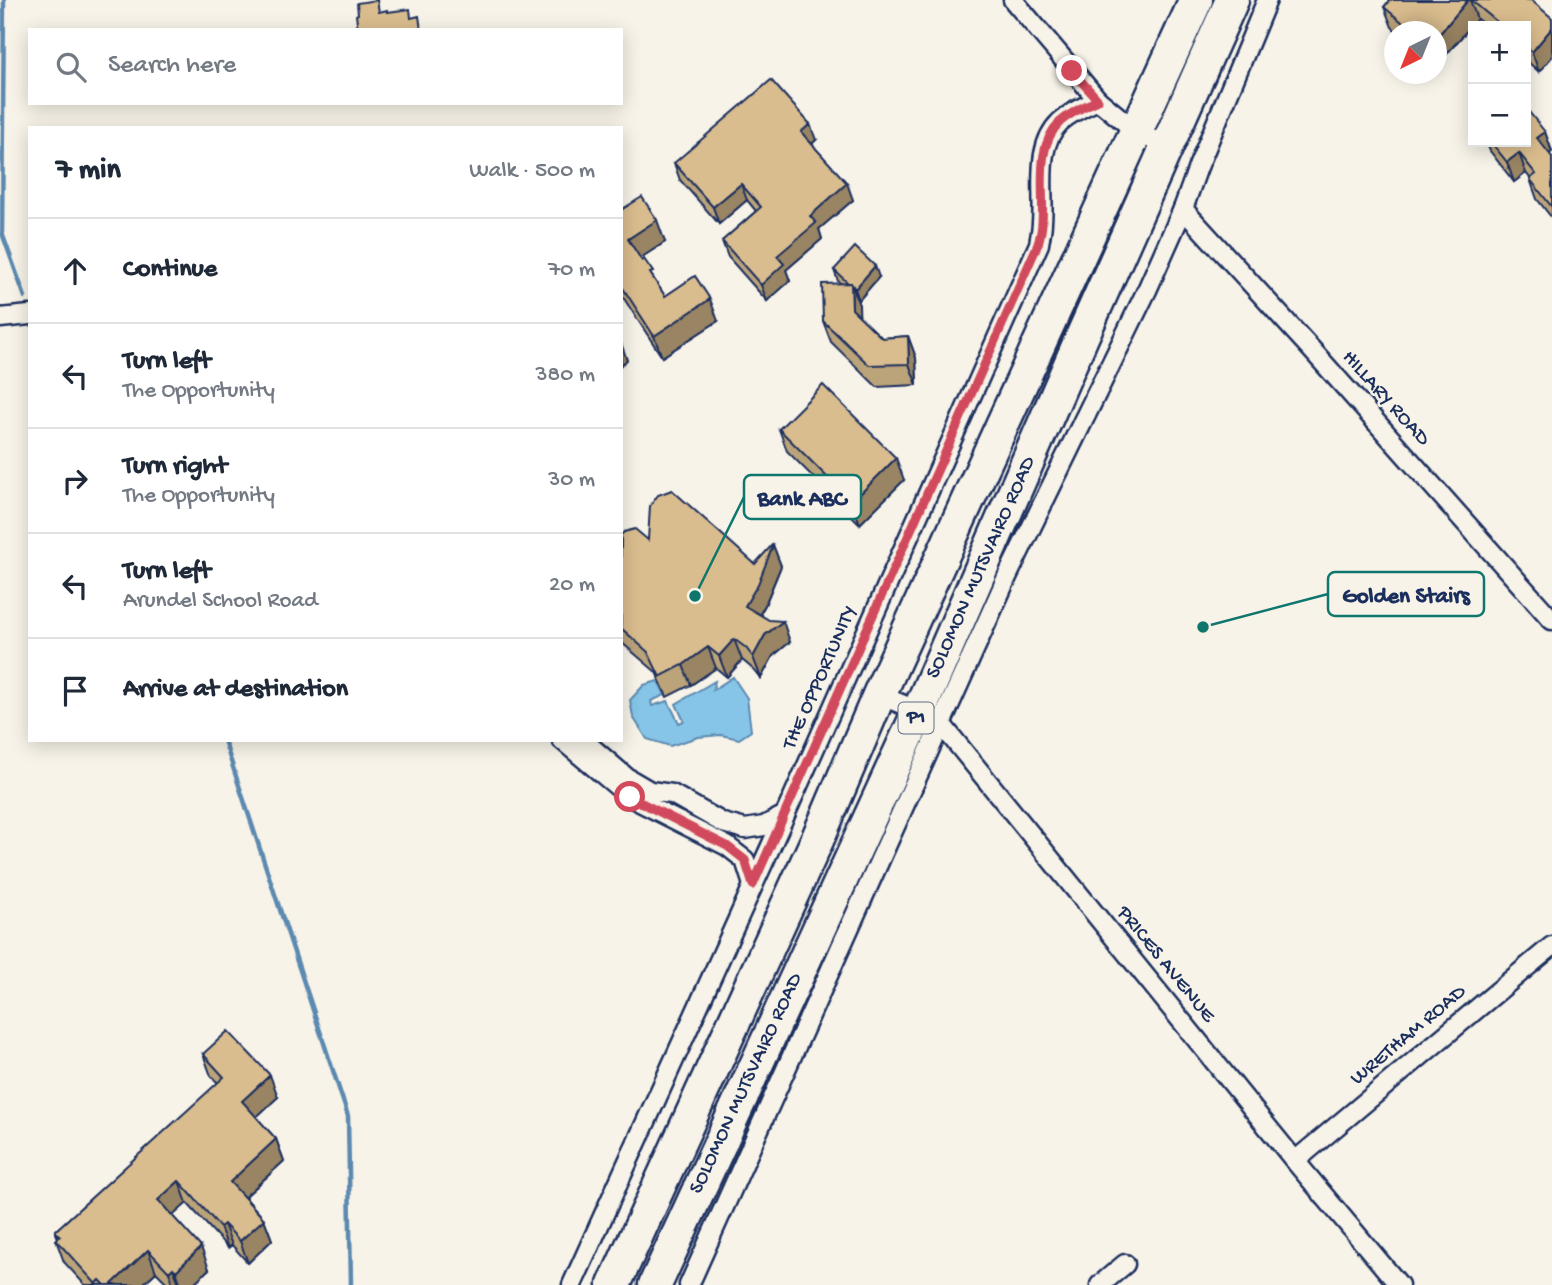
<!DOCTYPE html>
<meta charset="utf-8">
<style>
body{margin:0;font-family:"Gochi Hand",sans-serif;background:#f6f6f7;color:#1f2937}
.controls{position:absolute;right:21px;top:21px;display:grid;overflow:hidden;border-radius:0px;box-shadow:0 4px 18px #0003}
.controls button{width:63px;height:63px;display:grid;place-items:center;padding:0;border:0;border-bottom:2px solid #e0e1e3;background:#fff;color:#1f2937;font:35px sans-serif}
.compass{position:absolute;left:1384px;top:21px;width:63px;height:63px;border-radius:50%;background:#fff;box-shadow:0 4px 18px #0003;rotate:223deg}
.stop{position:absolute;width:21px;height:21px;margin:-16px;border:5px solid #d1495b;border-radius:50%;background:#fff}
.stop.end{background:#d1495b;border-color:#fff;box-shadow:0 2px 7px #0008}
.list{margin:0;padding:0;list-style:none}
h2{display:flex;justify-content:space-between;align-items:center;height:91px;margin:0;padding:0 28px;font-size:30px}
h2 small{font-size:23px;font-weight:400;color:#747a83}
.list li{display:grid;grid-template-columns:46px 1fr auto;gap:21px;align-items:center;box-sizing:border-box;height:105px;padding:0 28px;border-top:2px solid #e0e1e3}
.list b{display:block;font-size:26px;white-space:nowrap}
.list p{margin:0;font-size:23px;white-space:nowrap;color:#747a83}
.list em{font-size:23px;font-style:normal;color:#747a83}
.icon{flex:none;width:38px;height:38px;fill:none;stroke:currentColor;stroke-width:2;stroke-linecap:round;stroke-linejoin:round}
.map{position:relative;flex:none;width:1552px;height:1285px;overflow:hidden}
.search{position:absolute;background:#fff;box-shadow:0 4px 18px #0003;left:28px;top:28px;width:595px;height:77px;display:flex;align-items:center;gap:18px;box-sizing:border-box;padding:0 24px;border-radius:0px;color:#747a83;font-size:26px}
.panel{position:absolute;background:#fff;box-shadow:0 4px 18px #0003;left:28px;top:126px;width:595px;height:616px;border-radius:0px}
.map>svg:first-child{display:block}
</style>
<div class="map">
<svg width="1552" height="1285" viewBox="0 0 1552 1285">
<rect width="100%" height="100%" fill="#f7f3e8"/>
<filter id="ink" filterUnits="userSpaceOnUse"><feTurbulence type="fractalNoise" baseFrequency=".0143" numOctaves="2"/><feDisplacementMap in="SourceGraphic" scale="14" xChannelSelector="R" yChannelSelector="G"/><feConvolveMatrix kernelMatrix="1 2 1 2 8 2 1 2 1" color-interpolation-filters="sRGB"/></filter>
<g filter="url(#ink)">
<!-- water -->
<path fill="#86c5e7" stroke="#5b89b0" stroke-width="2" d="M 733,677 L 747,698 L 751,731 L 739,739 L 721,735 L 698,737 L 670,746 L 647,739 L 633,717 L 630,700 L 644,685 L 658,681 L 665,695 L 651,701 L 652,706 L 668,701 L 679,723 L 684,721 L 676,704 L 715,681 L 713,690 Z"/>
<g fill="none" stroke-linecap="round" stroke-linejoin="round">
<!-- stream -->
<g stroke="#5b89b0" stroke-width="4.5">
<path d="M 4,0 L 2,233 L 25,297"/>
<path d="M 224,740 L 348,1116 L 351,1285"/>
</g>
<defs>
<g id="street">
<path d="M 1013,0 L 1098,100 L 1137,132 L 1168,147"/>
<path d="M 1183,209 L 1312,350 L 1552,620"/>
<path d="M 0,318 L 30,315"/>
<path d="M 879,695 L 919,711 L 942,725 L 1295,1161 L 1399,1285"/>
<path d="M 562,740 L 630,797 L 727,846 L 745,860 L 753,885"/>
<path d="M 583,740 L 626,777 L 650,791 L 672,794 L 723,823 L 745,829 L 764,826 L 785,815"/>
<path d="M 1295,1161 L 1552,946"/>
<path d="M 572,1285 L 785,815 L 1039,244 C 1040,237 1042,229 1042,222 C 1045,190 1034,147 1060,122 C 1071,112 1085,106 1098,100"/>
<path d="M 689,1285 L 1007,577 L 1147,290 L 1183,209 L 1198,167 L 1267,0"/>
<path d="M 1100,1285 L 1125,1264"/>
</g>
<g id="highway">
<path d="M 614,1285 L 818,838 L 879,695 L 1196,0"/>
<path d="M 655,1285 L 919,711 L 1082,337 L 1232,0"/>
</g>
</defs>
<!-- street casing -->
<use href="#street" stroke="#1b2f5e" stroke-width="23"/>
<!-- highway casing -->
<use href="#highway" stroke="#1b2f5e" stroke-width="37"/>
<!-- street -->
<use href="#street" stroke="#f7f3e8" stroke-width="18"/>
<!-- highway -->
<use href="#highway" stroke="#f7f3e8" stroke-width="32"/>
</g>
<!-- wall -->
<g fill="#bba37a" stroke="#1b2f5e" stroke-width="2">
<path d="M 1390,0 L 1531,0 L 1539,72 L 1526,60 L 1526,26 L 1486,26 L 1477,19 L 1437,65 L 1437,32 L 1397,32 L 1392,27 L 1384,7 Z"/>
<path d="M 1545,132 L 1552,151 L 1549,154 L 1552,157 L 1552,218 L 1537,199 L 1530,179 L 1531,179 L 1526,173 L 1514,182 L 1490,151 L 1486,142 L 1526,142 Z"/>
<path d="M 816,140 L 812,144 L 853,200 L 819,229 L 822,239 L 786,270 L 790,281 L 767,301 L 728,257 L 722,241 L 756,211 L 747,200 L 719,224 L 680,180 L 674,163 Z"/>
<path d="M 621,210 L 665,242 L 640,258 L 665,296 L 718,321 L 662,357 L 621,294 Z"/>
<path d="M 834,270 L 879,277 L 859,300 L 856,297 L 859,305 L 859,316 L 882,338 L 908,336 L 916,358 L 917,385 L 877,387 L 831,342 L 823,321 L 840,283 L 838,281 Z"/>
<path d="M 779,429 L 904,480 L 860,524 L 787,451 Z"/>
<path d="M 621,535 L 755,564 L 773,545 L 781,566 L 765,605 L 760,614 L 790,642 L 773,656 L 761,678 L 753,669 L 742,660 L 727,677 L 716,668 L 691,685 L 667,697 L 656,672 L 621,642 Z"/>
<path d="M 203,1054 L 278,1097 L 256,1117 L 276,1139 L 284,1161 L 245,1197 L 264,1219 L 272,1240 L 248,1263 L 232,1245 L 228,1248 L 187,1203 L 172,1216 L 209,1269 L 192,1285 L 169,1285 L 156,1272 L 142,1285 L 85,1285 L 64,1262 L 56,1240 L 58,1238 L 55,1231 L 218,1083 L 211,1076 Z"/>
</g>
<!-- shaded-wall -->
<g fill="#998463" stroke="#1b2f5e" stroke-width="2">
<path d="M 1468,0 L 1470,0 L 1477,19 L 1437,65 L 1437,37 Z"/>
<path d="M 1552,28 L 1552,57 L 1539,72 L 1532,52 Z"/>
<path d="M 810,124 L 816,140 L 807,148 L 801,132 Z"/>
<path d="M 1545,132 L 1552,152 L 1544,158 L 1537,138 Z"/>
<path d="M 1519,153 L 1526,173 L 1514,182 L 1507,162 Z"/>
<path d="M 847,183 L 853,200 L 819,229 L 822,239 L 786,270 L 790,281 L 767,301 L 761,285 L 777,256 L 810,216 Z"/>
<path d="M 741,184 L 747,200 L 719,224 L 713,207 Z"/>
<path d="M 657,220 L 665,242 L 636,261 L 628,239 Z"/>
<path d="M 875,266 L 879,277 L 859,300 L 855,289 Z"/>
<path d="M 851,283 L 859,305 L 860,331 L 852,309 Z"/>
<path d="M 710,299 L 718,321 L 662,357 L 654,336 Z"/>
<path d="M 908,336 L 916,358 L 917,385 L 909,364 Z"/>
<path d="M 621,343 L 627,360 L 621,365 Z"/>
<path d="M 896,458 L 904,480 L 860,524 L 852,502 Z"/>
<path d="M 773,545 L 781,566 L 765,605 L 753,626 L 745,606 Z"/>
<path d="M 783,621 L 790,642 L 773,656 L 761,678 L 753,657 L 765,635 Z"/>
<path d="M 734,639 L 742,660 L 727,677 L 719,656 Z"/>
<path d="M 708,647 L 716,668 L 691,685 L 683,665 Z"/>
<path d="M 270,1075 L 278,1097 L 250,1123 L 242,1101 Z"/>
<path d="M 276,1139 L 284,1161 L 238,1203 L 230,1182 Z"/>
<path d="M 179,1181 L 187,1203 L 166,1222 L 158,1200 Z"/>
<path d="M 264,1219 L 272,1240 L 248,1263 L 240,1241 Z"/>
<path d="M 224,1224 L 232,1245 L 228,1248 L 220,1227 Z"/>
<path d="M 201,1247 L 209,1269 L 192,1285 L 181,1285 L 176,1271 Z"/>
<path d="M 148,1250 L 156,1272 L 142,1285 L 111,1285 Z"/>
<path d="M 173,1268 L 180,1285 L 173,1285 L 169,1272 Z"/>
</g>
<!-- building -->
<g fill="#dabd8e" stroke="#1b2f5e" stroke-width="2">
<path d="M 377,0 L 379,12 L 387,10 L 387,12 L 410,9 L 411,18 L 419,16 L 421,30 L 358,30 L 356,15 L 358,14 L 357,3 Z"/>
<path d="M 1390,0 L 1468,0 L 1437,37 L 1437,32 L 1414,32 L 1384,7 Z"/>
<path d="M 1471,0 L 1531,0 L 1552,18 L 1552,28 L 1532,52 L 1526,46 L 1526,26 L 1502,26 Z"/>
<path d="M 771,80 L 810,124 L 801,132 L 847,183 L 810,216 L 816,223 L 777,256 L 784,264 L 761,285 L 722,241 L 761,207 L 741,184 L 713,207 L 674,163 Z"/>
<path d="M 1526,108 L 1545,132 L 1537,138 L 1552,157 L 1552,207 L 1530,179 L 1536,174 L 1519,153 L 1507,162 L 1491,142 L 1526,142 Z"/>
<path d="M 642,197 L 657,220 L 628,239 L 642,261 L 644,259 L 653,272 L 650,273 L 665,296 L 695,276 L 710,299 L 654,336 L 621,285 L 621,210 Z"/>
<path d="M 855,247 L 875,266 L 855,289 L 851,283 L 848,283 L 834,270 Z"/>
<path d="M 851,283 L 852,309 L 882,338 L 908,336 L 909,364 L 869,365 L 823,321 L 822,284 Z"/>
<path d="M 823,385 L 896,458 L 852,502 L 779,429 Z"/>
<path d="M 672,490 L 755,564 L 772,545 L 773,545 L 758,584 L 745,606 L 769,620 L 783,621 L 765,635 L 753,657 L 746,648 L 734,639 L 719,656 L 708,647 L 683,665 L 660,677 L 648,652 L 621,628 L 621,535 L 624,532 L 635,529 L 648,540 L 650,506 L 658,495 Z"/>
<path d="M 228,1031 L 270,1075 L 242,1101 L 276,1139 L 230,1182 L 264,1219 L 240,1241 L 224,1224 L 220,1227 L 179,1181 L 158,1200 L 201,1247 L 176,1271 L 173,1268 L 169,1272 L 148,1250 L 111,1285 L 105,1285 L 100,1280 L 96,1284 L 56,1240 L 60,1236 L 55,1231 L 224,1077 L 203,1054 Z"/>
</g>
</g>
<g fill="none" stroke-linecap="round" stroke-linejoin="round" filter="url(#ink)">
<!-- route -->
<path stroke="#d1495b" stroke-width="9" d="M 630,797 L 727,846 L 745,860 L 753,885 L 1038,244 C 1040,237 1042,229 1042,222 C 1045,190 1034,147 1060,122 C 1071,112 1085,106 1098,100 L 1072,71"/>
</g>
<g text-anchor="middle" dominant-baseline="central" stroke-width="5" stroke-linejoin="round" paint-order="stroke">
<!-- shield labels -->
<rect fill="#f7f3e8" stroke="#5d6a87" stroke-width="2" x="898.5" y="702.5" width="35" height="31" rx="5"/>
<g font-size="19" font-weight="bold" fill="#1b2f5e">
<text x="916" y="718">P1</text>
</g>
<!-- street labels -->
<g font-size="21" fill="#1b2f5e" stroke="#f7f3e8">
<text transform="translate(1385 399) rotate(48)">HILLARY ROAD</text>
<text transform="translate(982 568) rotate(-66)">SOLOMON MUTSVAIRO ROAD</text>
<text transform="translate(821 678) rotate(-66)">THE OPPORTUNITY</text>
<text transform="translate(1165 965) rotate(51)">PRICES AVENUE</text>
<text transform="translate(1409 1036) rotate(-40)">WRETHAM ROAD</text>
<text transform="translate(747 1084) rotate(-65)">SOLOMON MUTSVAIRO ROAD</text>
</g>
</g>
<!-- callouts -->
<path fill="none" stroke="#0f766e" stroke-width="2.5" d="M695 596L744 497M1203 627L1328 594"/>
<g fill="#0f766e" stroke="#f7f3e8" stroke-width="2.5">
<circle cx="695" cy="596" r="7"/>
<circle cx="1203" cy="627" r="7"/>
</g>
<g fill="#f7f3e8" stroke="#0f766e" stroke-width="2.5">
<rect x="744" y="475" width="117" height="44" rx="7"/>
<rect x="1328" y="572" width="156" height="44" rx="7"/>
</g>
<g font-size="23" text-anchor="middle" font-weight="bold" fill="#1b2f5e">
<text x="802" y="505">Bank ABC</text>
<text x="1406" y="602">Golden Stairs</text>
</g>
</svg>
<div class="controls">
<button>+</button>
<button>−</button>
</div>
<svg class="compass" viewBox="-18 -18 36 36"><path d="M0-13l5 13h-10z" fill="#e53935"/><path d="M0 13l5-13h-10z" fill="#747a83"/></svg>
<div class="stop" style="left:630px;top:797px"></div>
<div class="stop end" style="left:1072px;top:71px"></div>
<div class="search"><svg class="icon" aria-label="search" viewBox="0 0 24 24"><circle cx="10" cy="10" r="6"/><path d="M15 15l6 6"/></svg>Search here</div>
<section class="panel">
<h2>7 min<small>Walk · 500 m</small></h2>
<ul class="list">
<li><svg class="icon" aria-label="ahead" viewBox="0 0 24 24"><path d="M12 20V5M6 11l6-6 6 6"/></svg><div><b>Continue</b></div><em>70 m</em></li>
<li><svg class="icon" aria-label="left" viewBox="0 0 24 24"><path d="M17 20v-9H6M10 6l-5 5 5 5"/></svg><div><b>Turn left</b><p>The Opportunity</p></div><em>380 m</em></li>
<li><svg class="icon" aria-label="right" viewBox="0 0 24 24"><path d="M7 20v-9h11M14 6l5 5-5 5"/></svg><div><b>Turn right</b><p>The Opportunity</p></div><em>30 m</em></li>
<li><svg class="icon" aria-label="left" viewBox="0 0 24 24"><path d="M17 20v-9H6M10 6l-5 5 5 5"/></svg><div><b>Turn left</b><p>Arundel School Road</p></div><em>20 m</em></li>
<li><svg class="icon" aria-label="arrive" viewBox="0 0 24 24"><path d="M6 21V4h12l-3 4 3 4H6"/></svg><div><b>Arrive at destination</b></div></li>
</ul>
</section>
</div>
